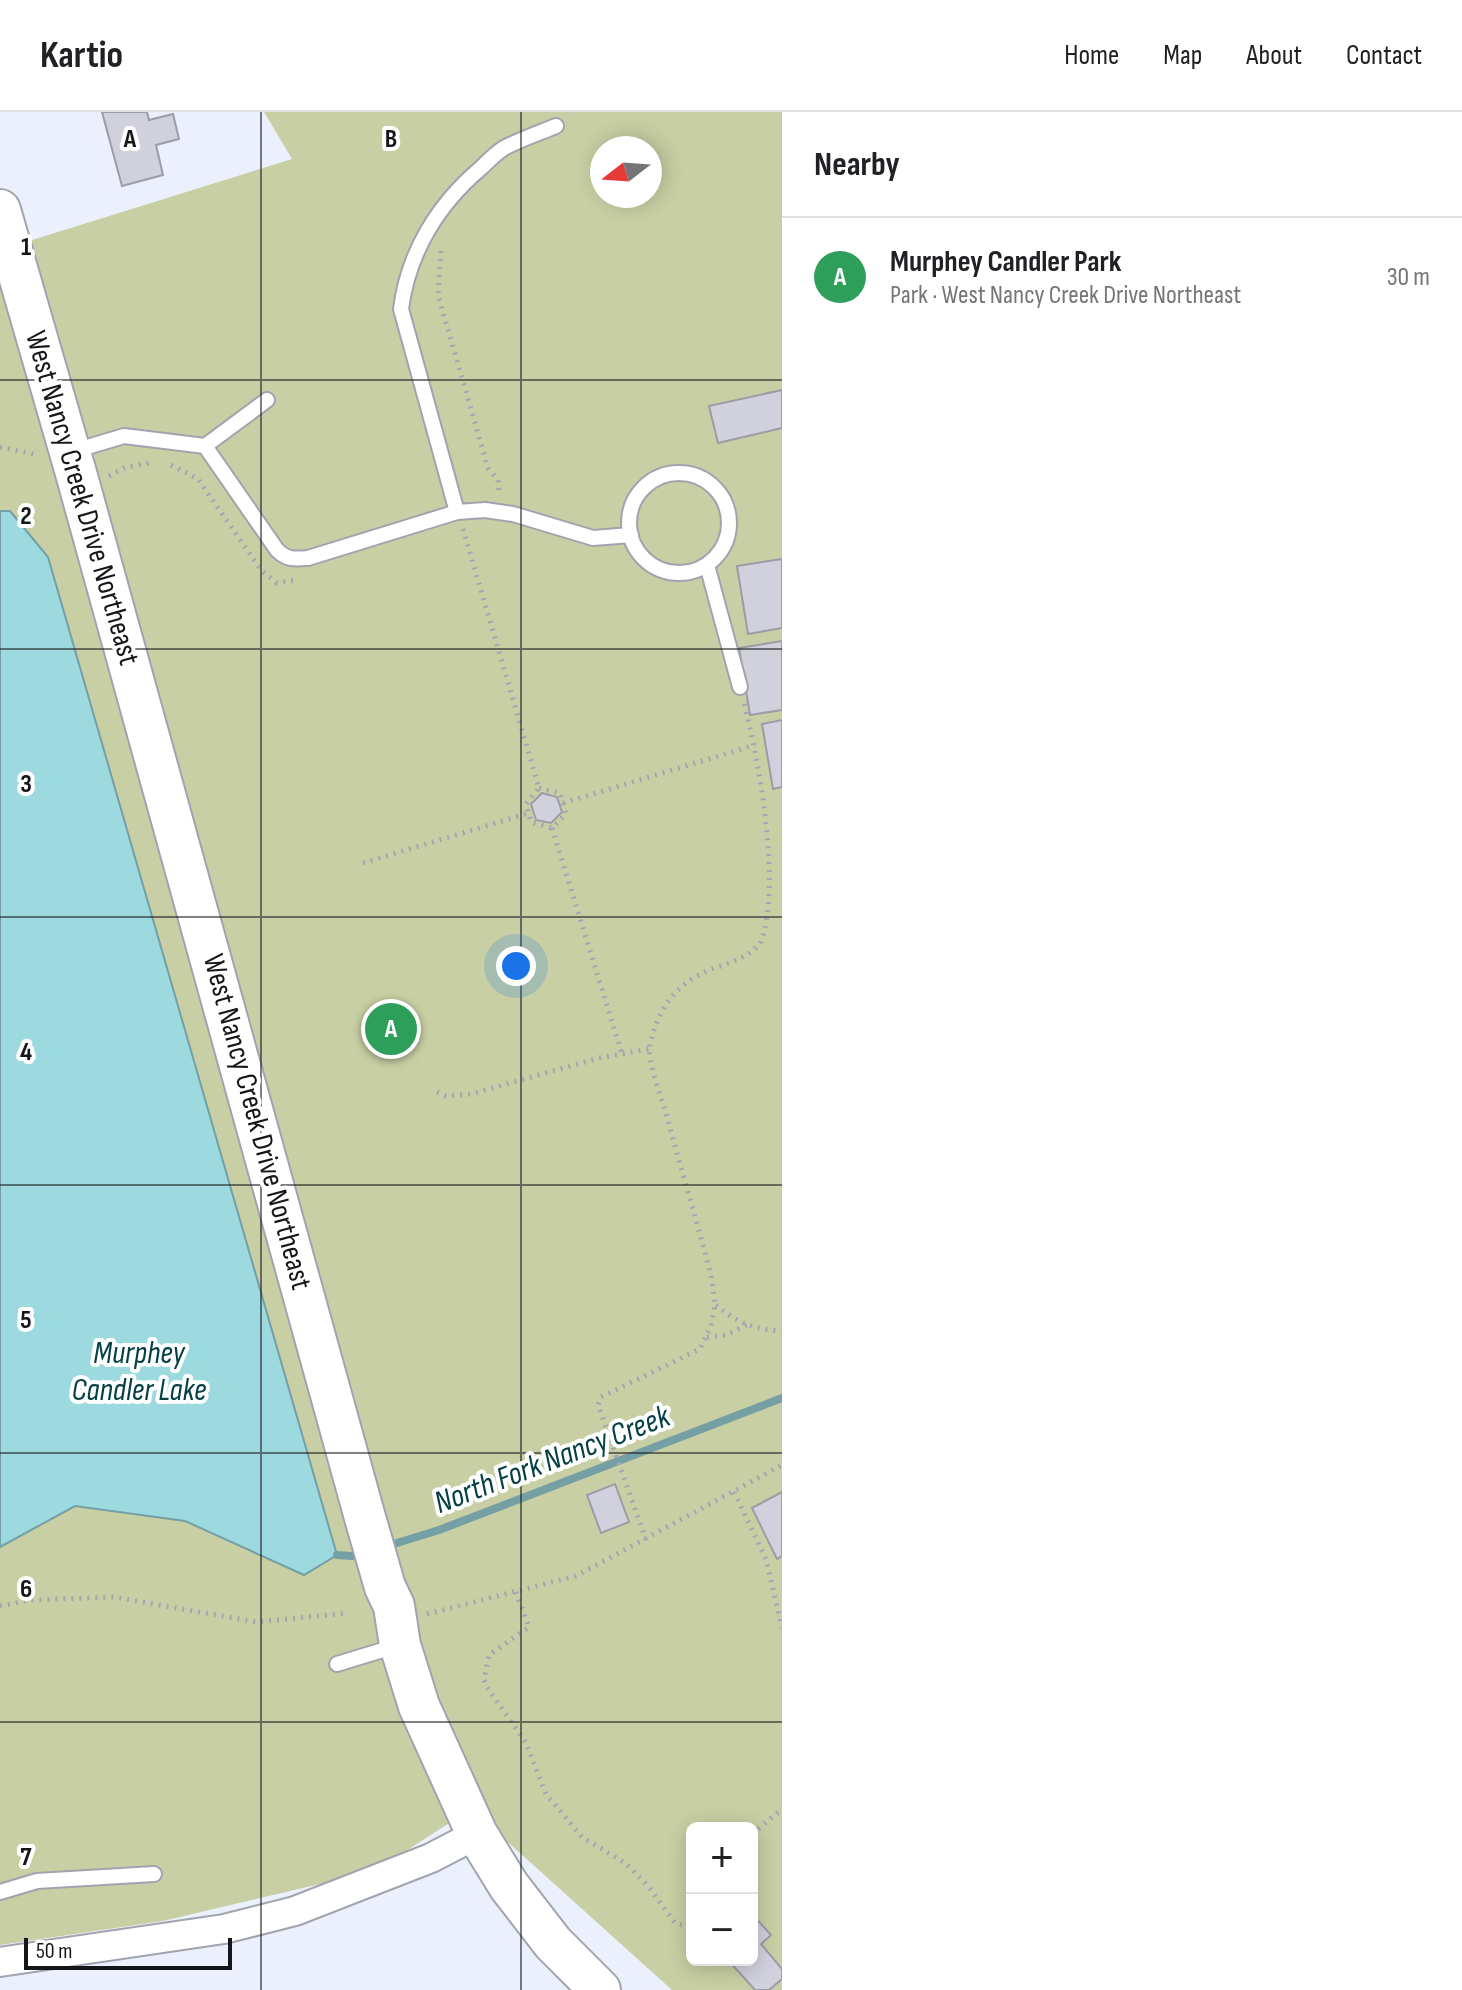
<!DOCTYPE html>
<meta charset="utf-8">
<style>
body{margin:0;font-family:"Sofia Sans Condensed",sans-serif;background:#f2f2f2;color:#202124}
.controls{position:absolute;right:24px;bottom:24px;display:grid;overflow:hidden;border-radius:12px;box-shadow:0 4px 20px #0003}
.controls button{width:72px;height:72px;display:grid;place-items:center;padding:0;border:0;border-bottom:2px solid #e0e0e0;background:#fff;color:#202124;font:40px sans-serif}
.compass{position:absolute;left:590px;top:24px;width:72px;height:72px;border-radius:50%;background:#fff;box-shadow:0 4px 20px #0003;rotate:253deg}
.scale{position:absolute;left:24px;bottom:20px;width:208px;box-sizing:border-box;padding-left:8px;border:4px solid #15161a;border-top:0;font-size:22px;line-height:28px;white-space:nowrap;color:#15161a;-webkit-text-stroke:6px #fff;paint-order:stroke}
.you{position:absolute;left:516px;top:854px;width:28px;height:28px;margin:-20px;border:6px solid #fff;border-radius:50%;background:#1a73e8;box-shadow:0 0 0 12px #1a73e833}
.badge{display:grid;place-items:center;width:52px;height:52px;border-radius:50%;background:#2563eb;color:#fff;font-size:26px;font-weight:700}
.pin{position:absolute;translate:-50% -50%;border:4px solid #fff;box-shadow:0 2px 8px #0006}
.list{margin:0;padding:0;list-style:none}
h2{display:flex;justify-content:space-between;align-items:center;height:104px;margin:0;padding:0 32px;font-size:34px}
h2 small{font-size:26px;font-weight:400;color:#757577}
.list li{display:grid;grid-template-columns:52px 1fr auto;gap:24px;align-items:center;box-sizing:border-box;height:120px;padding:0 32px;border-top:2px solid #e0e0e0}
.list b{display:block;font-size:30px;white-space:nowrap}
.list p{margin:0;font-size:26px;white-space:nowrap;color:#757577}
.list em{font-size:26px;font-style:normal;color:#757577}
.map{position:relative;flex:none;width:782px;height:1878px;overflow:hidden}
header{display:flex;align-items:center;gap:48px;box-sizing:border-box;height:112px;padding:0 40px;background:#fff;border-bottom:2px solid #e0e0e0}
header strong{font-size:38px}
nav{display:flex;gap:44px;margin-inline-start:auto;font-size:28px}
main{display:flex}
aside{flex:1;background:#fff}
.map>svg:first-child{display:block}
</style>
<header>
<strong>Kartio</strong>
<nav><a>Home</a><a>Map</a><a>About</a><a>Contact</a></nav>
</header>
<main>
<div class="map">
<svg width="782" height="1878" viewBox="0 0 782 1878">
<rect width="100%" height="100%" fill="#ecf0fc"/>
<!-- green -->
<path fill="#c9cfa4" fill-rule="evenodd" d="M 264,0 L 782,0 L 782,1878 L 672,1878 L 471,1697 L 375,1759 L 163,1809 L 0,1833 L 0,138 L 292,47 ZM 602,36 L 650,36 L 650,84 L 602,84 ZM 692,1716 L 752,1716 L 752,1848 L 692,1848 Z"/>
<!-- water -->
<path fill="#9ddae0" stroke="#749fa5" stroke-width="2" d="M 0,399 L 10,399 L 48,445 L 337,1443 L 304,1463 L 185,1409 L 75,1394 L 0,1435 Z"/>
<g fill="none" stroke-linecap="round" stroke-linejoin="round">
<!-- stream -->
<g stroke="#749fa5" stroke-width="8">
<path d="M 384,1435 L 439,1418 L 782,1286"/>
<path d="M 337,1443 L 352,1444 L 363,1441"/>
</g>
</g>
<!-- building -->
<g fill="#d0d1dc" stroke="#9c9ca7" stroke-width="2">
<path d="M 102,0 L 147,0 L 149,8 L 173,2 L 179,27 L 156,33 L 163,63 L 122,74 Z"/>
<path d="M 782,278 L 782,316 L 718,331 L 709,294 Z"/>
<path d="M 782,447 L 782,516 L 748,522 L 737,454 Z"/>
<path d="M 782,529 L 782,598 L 750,603 L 739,536 Z"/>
<path d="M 782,608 L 782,675 L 773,677 L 762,612 Z"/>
<path d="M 542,681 L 557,685 L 562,700 L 551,711 L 536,708 L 531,692 Z"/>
<path d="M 615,1372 L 629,1410 L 601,1421 L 587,1383 Z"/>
<path d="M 782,1380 L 782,1444 L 777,1447 L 752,1396 Z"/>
<path d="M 752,1802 L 771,1823 L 761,1832 L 782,1857 L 782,1867 L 769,1878 L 755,1878 L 728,1848 L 752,1848 Z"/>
</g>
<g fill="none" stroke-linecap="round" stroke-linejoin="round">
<defs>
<g id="lane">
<path d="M 205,334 L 277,438 C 287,448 294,447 308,446 L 457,400 L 485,398 L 513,402 L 593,426 L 631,423"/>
<path d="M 74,339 L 124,324 L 205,334 L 267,288"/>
<circle cx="679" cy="411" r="50"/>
<path d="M 457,400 L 401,197 C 408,141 438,92 481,56 C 488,49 496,41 504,36 C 521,27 539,21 556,14"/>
<path d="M 707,453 L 740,575"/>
<path d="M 337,1552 L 396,1534"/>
<path d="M 0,1780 L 37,1769 L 154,1762"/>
</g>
<path id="street" d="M 0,1850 L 224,1817 L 295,1799 L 431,1746 L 477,1722"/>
<path id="secondary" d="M 0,98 L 76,361 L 364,1402 L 385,1475 L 394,1494 L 400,1533 L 419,1594 L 477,1722 L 509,1774 L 553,1831 L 600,1878"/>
</defs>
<!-- lane casing -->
<use href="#lane" stroke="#a1a4af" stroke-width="18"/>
<!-- street casing -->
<use href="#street" stroke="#a1a4af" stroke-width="32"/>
<!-- secondary casing -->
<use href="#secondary" stroke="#a1a4af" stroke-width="44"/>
<!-- path -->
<g stroke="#a4a7b0" stroke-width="5" stroke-dasharray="2 6" stroke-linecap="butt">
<path d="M 441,139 L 438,183 L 488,356 L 498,368 L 499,381"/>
<path d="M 0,335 L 38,343"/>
<path d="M 171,353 L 198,367 L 261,458 L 277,471 L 296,468"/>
<path d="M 109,364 L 124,356 L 153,350"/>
<path d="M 463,417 L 539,676 L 526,692 L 531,710 L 552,716"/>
<path d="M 539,676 L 560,681 L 566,702 L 552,716"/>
<path d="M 563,691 L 755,633"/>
<path d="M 552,716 L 622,942"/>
<path d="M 363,751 L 529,701"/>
<path d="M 437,980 L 446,984 L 471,982 L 599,946 L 649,937"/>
<path d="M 716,1193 C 736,1210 755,1218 782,1219"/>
<path d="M 707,1225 L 726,1223 L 747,1213"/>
<path d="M 734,1380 L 766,1447 L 782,1516"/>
<path d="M 646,1428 L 598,1293 L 601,1285 L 700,1237 L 711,1214 L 715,1192 L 711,1162 C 696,1107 680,1053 665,998 C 660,981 647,949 650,933 C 658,896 676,871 712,857 C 729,851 747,846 760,832 C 782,781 760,651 744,591"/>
<path d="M 516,1480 L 529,1515 L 489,1543 L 484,1568 L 487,1575 L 526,1631 L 546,1682 L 582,1725 L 625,1751 L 649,1775 L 675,1811 L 687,1814 L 692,1805"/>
<path d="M 0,1494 L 30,1488 L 114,1485 L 256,1510 L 347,1501"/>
<path d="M 427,1502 L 576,1464 L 782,1353"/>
<path d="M 752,1722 L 782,1697"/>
</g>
<!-- lane -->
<use href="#lane" stroke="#fff" stroke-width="14"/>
<!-- street -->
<use href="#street" stroke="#fff" stroke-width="28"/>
<!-- secondary -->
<use href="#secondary" stroke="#fff" stroke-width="40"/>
</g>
<!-- grid -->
<path fill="none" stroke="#15161a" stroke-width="2" stroke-opacity="0.55" d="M 261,0 L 261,1878M 521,0 L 521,1878M 0,268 L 782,268M 0,537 L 782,537M 0,805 L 782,805M 0,1073 L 782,1073M 0,1341 L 782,1341M 0,1610 L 782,1610"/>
<g text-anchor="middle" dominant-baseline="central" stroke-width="8" stroke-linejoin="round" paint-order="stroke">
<!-- street labels -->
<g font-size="30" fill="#15161a" stroke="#fff">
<text transform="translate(82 386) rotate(74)">West Nancy Creek Drive Northeast</text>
<text transform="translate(257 1010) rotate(75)">West Nancy Creek Drive Northeast</text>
</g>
<!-- water labels -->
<g font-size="32" font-style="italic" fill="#054045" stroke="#fff">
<text x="139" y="1241">Murphey<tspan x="139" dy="37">Candler Lake</tspan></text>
<text transform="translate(552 1348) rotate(-21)">North Fork Nancy Creek</text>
</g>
</g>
<g font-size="26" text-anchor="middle" font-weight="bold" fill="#15161a" stroke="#fff" stroke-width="8" stroke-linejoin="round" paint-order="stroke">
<text x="130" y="35">A</text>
<text x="391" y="35">B</text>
<text x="26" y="143">1</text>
<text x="26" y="412">2</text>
<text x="26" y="680">3</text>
<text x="26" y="948">4</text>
<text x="26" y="1216">5</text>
<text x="26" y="1485">6</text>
<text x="26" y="1753">7</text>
</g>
</svg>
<div class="controls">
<button>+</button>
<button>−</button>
</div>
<svg class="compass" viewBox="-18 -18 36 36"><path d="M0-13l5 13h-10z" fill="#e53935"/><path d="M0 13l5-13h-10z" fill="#757577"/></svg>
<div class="scale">50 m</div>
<div class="you"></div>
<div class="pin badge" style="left:391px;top:917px;background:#2e9e5b">A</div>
</div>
<aside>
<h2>Nearby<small></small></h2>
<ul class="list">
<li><span class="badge" style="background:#2e9e5b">A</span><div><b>Murphey Candler Park</b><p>Park · West Nancy Creek Drive Northeast</p></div><em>30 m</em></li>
</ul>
</aside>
</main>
